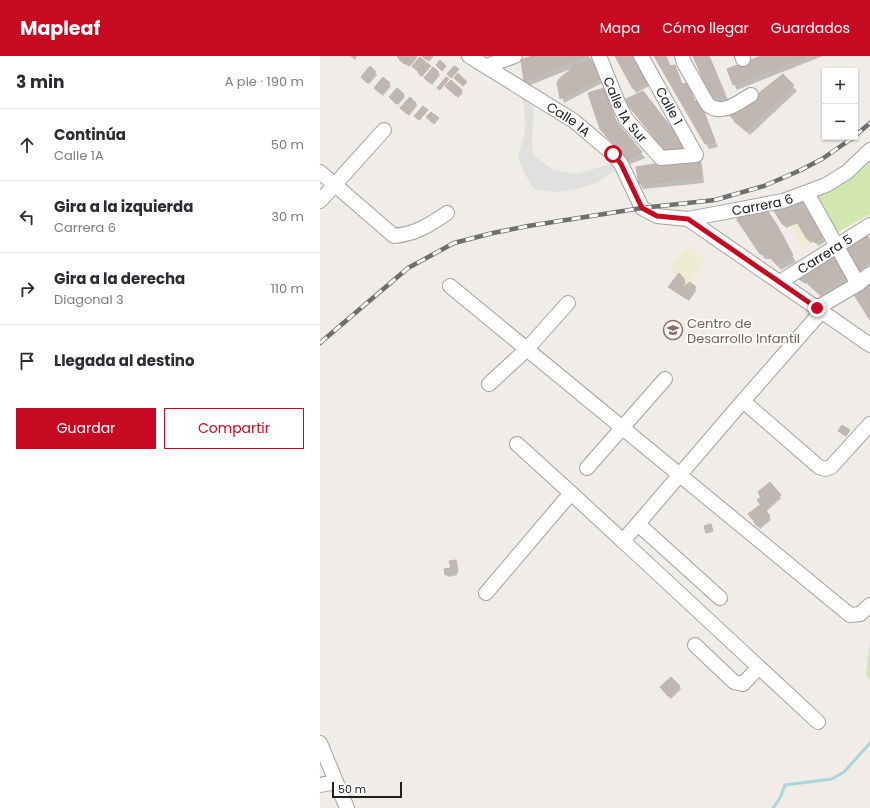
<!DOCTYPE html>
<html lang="es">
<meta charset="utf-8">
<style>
body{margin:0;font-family:Poppins,sans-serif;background:#f7f7f7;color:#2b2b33}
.controls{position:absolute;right:12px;top:12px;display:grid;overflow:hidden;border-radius:0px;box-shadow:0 1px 3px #0004}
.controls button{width:36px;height:36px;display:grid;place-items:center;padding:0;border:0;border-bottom:1px solid #e1e1e2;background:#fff;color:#2b2b33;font:20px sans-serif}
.scale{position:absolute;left:12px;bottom:10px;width:70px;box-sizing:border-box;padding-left:4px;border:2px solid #202020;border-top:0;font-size:11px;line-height:14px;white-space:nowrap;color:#202020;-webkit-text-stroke:3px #fff;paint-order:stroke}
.stop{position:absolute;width:12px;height:12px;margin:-9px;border:3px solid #c60a22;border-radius:50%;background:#fff}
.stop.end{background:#c60a22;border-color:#fff;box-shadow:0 1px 4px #0008}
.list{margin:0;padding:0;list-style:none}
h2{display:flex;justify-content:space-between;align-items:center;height:52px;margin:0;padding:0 16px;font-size:17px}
h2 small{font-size:13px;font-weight:400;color:#7c7c81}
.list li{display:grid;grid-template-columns:26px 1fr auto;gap:12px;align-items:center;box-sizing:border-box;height:72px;padding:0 16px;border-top:1px solid #e1e1e2}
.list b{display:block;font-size:15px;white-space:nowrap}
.list p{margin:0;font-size:13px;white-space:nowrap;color:#7c7c81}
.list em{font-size:13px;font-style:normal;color:#7c7c81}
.actions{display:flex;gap:8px;padding:12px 16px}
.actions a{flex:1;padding:9px 0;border:1px solid #c60a22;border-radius:0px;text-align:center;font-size:14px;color:#c60a22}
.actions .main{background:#c60a22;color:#fff}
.icon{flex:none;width:22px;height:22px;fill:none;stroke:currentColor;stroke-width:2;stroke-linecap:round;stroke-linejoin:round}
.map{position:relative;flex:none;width:550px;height:752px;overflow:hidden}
header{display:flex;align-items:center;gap:24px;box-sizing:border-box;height:56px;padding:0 20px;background:#c60a22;color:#fff}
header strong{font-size:19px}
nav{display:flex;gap:22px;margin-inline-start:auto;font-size:14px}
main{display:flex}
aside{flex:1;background:#fff}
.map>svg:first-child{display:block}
</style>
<header>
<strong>Mapleaf</strong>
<nav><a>Mapa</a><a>Cómo llegar</a><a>Guardados</a></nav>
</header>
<main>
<aside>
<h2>3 min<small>A pie · 190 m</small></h2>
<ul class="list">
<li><svg class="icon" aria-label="ahead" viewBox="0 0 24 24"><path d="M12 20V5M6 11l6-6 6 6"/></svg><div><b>Continúa</b><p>Calle 1A</p></div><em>50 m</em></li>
<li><svg class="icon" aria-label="left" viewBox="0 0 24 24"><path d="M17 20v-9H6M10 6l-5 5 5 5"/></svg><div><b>Gira a la izquierda</b><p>Carrera 6</p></div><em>30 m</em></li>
<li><svg class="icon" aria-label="right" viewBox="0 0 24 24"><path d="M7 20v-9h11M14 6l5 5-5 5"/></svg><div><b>Gira a la derecha</b><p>Diagonal 3</p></div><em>110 m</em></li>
<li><svg class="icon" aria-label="arrive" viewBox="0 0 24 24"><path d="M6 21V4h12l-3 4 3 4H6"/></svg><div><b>Llegada al destino</b></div></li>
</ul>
<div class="actions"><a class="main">Guardar</a><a>Compartir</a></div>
</aside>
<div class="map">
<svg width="550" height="752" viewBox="0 0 550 752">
<rect width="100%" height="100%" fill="#f0ece7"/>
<!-- farmland -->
<g fill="#edecd3">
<path d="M 475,163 L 487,183 L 491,181 L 495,187 L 483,192 L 468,165 Z"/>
<path d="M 372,191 L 385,205 L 370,226 L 365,230 L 360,228 L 365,224 L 359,217 L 356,221 L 351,214 L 354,205 Z"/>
</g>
<!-- grass -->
<g fill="#d2e7b0">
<path d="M 550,96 L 550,158 L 518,176 L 492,134 Z"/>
<path d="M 550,583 L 550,625 L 546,618 Z"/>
</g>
<!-- parking -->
<path fill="#e0e0e0" d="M 199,36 L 214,48 L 212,90 L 214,100 L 233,114 L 258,118 L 289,108 L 298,112 L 276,127 L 252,134 L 232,136 L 214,133 L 205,118 L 198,102 L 205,76 L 204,49 Z"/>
<!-- shadow -->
<g fill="#0003">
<path d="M 30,0 L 37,0 L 37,1 L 35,4 Z"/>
<path d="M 79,0 L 96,0 L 97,2 L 90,10 L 86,7 L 85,9 L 79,4 Z"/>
<path d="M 103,0 L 114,0 L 109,6 Z"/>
<path d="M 215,0 L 269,0 L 275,10 L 282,27 L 244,47 L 238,27 L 253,12 L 208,30 L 205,25 Z"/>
<path d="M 296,0 L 312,0 L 329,30 L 316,37 Z"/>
<path d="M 335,0 L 346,0 L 350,11 L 357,16 L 363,29 L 375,47 L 382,52 L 398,91 L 389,93 Z"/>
<path d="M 374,0 L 389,0 L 408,44 L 395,48 Z"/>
<path d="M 443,0 L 503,0 L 417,34 L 414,28 Z"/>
<path d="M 105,7 L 110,11 L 102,21 L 93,10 Z"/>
<path d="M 50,12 L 57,19 L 49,28 L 42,21 Z"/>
<path d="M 138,14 L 132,22 L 129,19 Z"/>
<path d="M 118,17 L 120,19 L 112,29 L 105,22 Z"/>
<path d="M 463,20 L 477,35 L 430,79 L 414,66 L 411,60 Z"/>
<path d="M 69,28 L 71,30 L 63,40 L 55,32 Z"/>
<path d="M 127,30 L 141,34 L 143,37 L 138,42 Z"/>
<path d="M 283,33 L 298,68 L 325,102 L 311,108 L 285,79 L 281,73 Z"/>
<path d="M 322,37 L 367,94 L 351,103 Z"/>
<path d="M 84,38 L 85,41 L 78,49 L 70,42 Z"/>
<path d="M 96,47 L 97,50 L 89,60 L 82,52 Z"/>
<path d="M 107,55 L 100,64 L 96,61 Z"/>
<path d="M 379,102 L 382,108 L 384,127 L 323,133 L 320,127 Z"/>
<path d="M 479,142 L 505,186 L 498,190 L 495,185 L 490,187 L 478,167 L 466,172 L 455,156 Z"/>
<path d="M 445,153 L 476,206 L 461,214 L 451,203 L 445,203 L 421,170 Z"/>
<path d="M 550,186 L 550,209 L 539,216 L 527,198 Z"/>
<path d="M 509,194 L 528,225 L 502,242 L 489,227 L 486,228 L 471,219 Z"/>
<path d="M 364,224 L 366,227 L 362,230 L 375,232 L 376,235 L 369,245 L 349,231 Z"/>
<path d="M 460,440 L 461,442 L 446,456 L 451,464 L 440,473 L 431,461 Z"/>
<path d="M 135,507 L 137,519 L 128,521 L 126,518 Z"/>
<path d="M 351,622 L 361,633 L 351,643 L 341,632 Z"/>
</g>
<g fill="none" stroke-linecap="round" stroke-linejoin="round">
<!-- stream -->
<path stroke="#aad6db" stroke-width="3" d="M 453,752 L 460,742 L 465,729 L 512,723 L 524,716 L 550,687"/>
</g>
<!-- building -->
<g fill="#c0b7b3" stroke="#c1b1aa">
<path d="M 78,0 L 89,0 L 83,7 L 77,1 Z"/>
<path d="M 91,0 L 97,0 L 89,10 L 85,7 Z"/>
<path d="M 102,0 L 111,0 L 107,4 Z"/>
<path d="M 212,0 L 265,0 L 204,25 L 201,4 Z"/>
<path d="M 295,0 L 313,0 L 328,25 L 313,33 Z"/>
<path d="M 334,0 L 346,0 L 350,10 L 355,9 L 362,28 L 367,27 L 375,46 L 380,45 L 395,85 L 385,88 Z"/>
<path d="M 373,0 L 389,0 L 405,38 L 391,42 Z"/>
<path d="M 441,0 L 486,0 L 413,29 L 407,13 Z"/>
<path d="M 100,1 L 106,6 L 98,15 L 92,10 Z"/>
<path d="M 120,4 L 126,10 L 122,15 L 116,9 Z"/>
<path d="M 273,4 L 280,22 L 240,43 L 237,26 L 241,21 L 255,10 Z"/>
<path d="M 107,7 L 111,10 L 101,20 L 98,17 Z"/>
<path d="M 50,10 L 56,16 L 47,27 L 41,21 Z"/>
<path d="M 134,10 L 139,13 L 131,22 L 127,18 Z"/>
<path d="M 113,11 L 119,16 L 110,27 L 104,22 Z"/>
<path d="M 138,17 L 147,26 L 143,30 L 134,22 Z"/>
<path d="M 463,18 L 474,29 L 426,74 L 410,60 Z"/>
<path d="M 63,21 L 70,27 L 61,38 L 54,32 Z"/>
<path d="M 126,21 L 129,23 L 120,34 L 117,32 Z"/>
<path d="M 131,24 L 142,34 L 136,40 L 125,30 Z"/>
<path d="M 77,32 L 84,38 L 76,48 L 69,41 Z"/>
<path d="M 284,32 L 296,65 L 322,96 L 307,103 L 280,73 L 268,37 Z"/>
<path d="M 323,35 L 364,88 L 347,98 L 304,44 Z"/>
<path d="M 90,41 L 96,47 L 87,58 L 80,52 Z"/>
<path d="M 103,50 L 108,54 L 99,64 L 94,60 Z"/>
<path d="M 111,56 L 119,62 L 114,68 L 106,61 Z"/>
<path d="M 379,101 L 381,121 L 319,128 L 316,111 Z"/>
<path d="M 479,141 L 503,181 L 495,187 L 491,181 L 487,183 L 475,163 L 463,169 L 454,155 L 465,149 L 468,150 L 468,145 Z"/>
<path d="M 445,151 L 457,169 L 473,199 L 457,209 L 446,197 L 440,198 L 417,164 L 418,157 L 429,155 L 433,160 Z"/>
<path d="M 543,174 L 550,184 L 550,188 L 526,199 L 521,185 Z"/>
<path d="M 550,189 L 550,206 L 537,214 L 529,202 Z"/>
<path d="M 510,192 L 517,207 L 504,216 L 495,201 Z"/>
<path d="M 495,201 L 504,216 L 497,221 L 488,204 Z"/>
<path d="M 488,204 L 497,221 L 484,226 L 468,216 Z"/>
<path d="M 517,207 L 526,220 L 499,238 L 488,228 Z"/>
<path d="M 359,217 L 365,224 L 360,228 L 365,230 L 370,226 L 376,231 L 367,243 L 348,231 Z"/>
<path d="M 550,223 L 550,264 L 531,234 Z"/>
<path d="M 522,369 L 530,374 L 526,380 L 518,375 Z"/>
<path d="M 450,426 L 461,439 L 444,453 L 437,444 L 441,441 L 438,436 Z"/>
<path d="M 441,448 L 446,454 L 433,464 L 428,458 Z"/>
<path d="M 446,455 L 450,460 L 438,471 L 433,465 Z"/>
<path d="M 391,468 L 393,475 L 386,477 L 384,470 Z"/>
<path d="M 136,504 L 138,516 L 125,519 L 124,513 L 131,512 L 129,505 Z"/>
<path d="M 351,621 L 360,630 L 349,641 L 340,631 Z"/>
</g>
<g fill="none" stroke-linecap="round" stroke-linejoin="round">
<defs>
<g id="minor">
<path id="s1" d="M 149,0 L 254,65 L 293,98 L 301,108 L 322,152 L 337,160 L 368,163 L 463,145 L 506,129 L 527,116 L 550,94"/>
<path id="s2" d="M 279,0 L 299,49 L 306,63 L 341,102 L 376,99 L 321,0"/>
<path d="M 362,0 L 364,7 L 388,49 C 403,60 417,47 431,39"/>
<path d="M 422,0 L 423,3"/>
<path d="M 166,10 L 195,0"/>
<path d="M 0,116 L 74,180 C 95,178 110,169 127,157"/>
<path d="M 487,137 L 538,228"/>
<path d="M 0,145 L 64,74"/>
<path d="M 368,163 L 550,289"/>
<path id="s3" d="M 460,226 L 550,169"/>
<path d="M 130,230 L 530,559 L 540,558 L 550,549"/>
<path d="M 497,252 L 538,228 L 550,218"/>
<path d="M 501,256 L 423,345 L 499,411 L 505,413 L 511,411 L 550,368"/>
<path d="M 169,328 L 206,294 L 248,247"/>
<path d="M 197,388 L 251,437"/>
<path d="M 267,412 L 345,323"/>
<path d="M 318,468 L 400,542"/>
<path d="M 303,485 L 498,666"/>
<path d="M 166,537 L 251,437 L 303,485 L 423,345"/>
<path d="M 375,589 L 414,626 L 423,628 L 439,611"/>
<path d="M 0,687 L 27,752"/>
<path d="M 0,729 L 16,726"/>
</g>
</defs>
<!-- minor casing -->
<use href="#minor" stroke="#a1a1a1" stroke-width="16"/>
<!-- minor -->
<use href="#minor" stroke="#fff" stroke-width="14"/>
<defs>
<g id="rail">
<path d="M 535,80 L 550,67"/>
<path d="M 0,287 L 88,212 L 134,187 L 173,177 L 208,170 L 322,152 L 395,144 L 444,130 L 481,114 L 502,103 L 534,81"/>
</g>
</defs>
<!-- rail casing -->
<use href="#rail" stroke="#6e6e6e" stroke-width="4.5"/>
<!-- rail -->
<use href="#rail" stroke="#fff" stroke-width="3" stroke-dasharray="9" stroke-linecap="butt"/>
</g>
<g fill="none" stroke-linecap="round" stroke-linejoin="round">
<!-- route -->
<path stroke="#c60a22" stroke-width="5" d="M 293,98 L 301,108 L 322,152 L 337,160 L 368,163 L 497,252"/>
</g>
<!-- icons -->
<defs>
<symbol id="school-ring" viewBox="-11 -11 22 22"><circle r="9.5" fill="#fff" stroke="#8d6e63" stroke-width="1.5"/><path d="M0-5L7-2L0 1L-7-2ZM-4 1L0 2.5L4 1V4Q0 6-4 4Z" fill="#8d6e63"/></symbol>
</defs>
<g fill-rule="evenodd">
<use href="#school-ring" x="342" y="263" width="22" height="22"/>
</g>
<g text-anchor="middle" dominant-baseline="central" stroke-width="3.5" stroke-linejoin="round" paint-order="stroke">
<!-- street labels -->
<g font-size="13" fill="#202020" stroke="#fff">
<text transform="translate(349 50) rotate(61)">Calle 1</text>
<text stroke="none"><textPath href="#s2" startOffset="60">Calle 1A Sur</textPath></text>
<text stroke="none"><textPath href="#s1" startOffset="118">Calle 1A</textPath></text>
<text stroke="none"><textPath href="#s1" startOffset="360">Carrera 6</textPath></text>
<text stroke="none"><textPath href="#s3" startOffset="53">Carrera 5</textPath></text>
</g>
<!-- education labels -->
<g font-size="13" fill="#785e54" stroke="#fff" text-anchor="start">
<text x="367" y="267">Centro de<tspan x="367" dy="15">Desarrollo Infantil</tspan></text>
</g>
</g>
</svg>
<div class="controls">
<button>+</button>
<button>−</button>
</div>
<div class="scale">50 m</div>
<div class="stop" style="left:293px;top:98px"></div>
<div class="stop end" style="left:497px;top:252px"></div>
</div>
</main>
